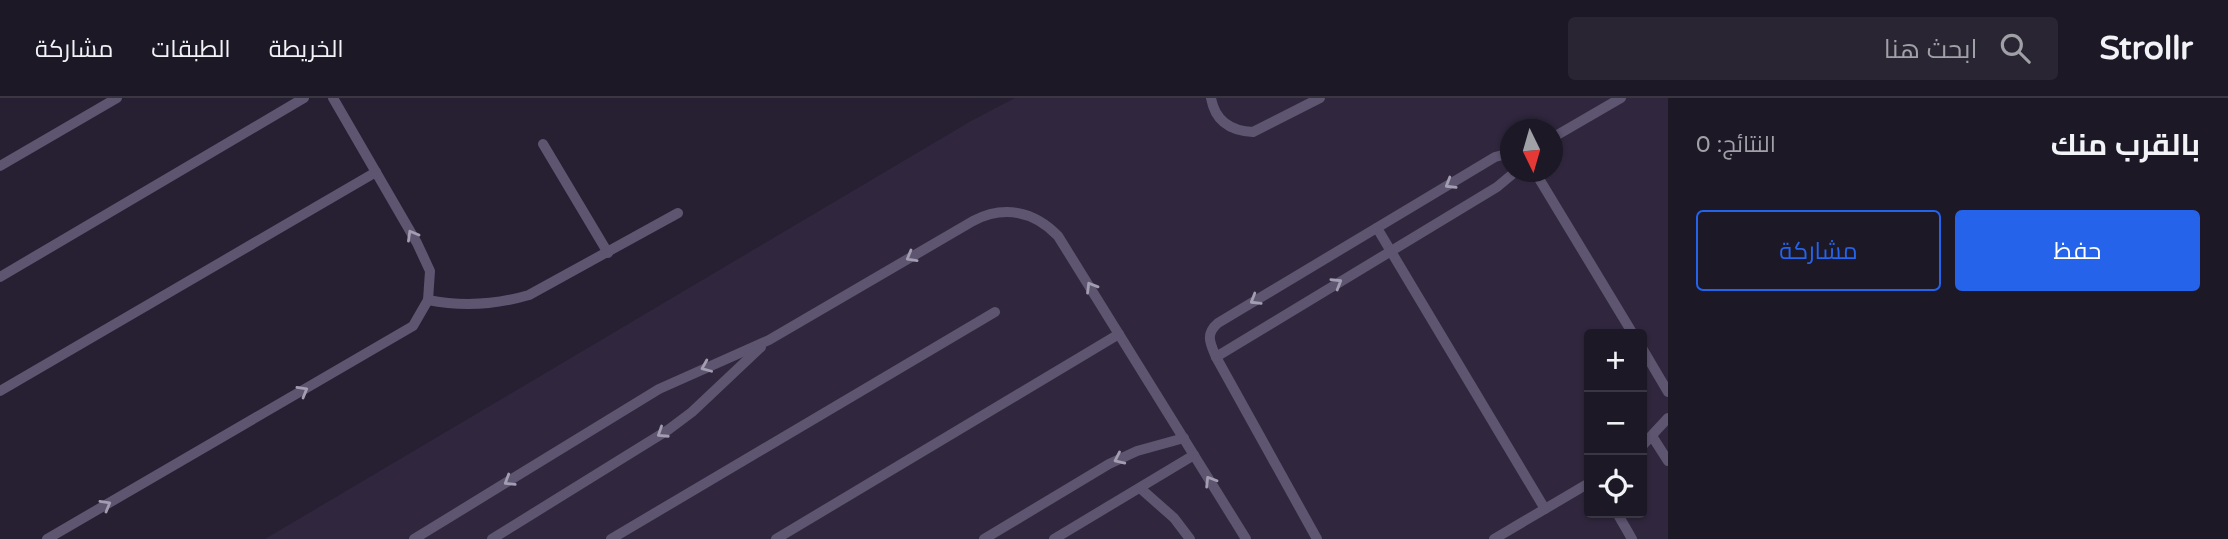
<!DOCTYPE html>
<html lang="ar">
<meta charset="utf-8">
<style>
body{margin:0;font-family:"Varela Round",Cairo,sans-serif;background:#292532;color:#f1f3f6;direction:rtl}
.controls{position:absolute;right:21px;bottom:21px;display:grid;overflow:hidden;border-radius:7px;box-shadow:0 2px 5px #0004}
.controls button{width:63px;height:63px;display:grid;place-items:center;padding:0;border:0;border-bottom:2px solid #3a3743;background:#1c1826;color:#f1f3f6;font:35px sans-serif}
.compass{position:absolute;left:1500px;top:21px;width:63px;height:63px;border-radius:50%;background:#1c1826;box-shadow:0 2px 5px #0004;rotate:175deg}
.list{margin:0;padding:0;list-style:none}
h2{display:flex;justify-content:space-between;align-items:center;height:91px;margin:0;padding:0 28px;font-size:30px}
h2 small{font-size:23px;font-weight:400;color:#a0a0a7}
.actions{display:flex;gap:14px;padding:21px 28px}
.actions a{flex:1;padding:16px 0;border:2px solid #2563eb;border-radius:7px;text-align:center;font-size:24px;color:#2563eb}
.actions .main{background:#2563eb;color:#fff}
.icon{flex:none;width:38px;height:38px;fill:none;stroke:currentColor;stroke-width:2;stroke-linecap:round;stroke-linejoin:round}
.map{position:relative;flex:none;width:1668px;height:441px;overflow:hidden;direction:ltr}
header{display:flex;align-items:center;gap:42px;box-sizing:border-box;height:98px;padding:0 35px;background:#1c1826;border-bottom:2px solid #3a3743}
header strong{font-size:33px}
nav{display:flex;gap:38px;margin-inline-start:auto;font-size:24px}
.search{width:490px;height:63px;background:#292532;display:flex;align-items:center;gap:18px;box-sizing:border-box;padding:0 24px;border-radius:7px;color:#a0a0a7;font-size:26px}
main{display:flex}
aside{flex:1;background:#1c1826}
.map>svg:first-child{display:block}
</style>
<header>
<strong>Strollr</strong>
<div class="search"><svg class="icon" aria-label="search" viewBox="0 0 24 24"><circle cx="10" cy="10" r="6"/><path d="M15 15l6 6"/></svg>ابحث هنا</div>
<nav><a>الخريطة</a><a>الطبقات</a><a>مشاركة</a></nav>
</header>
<main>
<aside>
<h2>بالقرب منك<small>النتائج: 0</small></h2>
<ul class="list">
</ul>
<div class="actions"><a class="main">حفظ</a><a>مشاركة</a></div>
</aside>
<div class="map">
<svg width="1668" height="441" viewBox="0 0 1668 441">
<rect width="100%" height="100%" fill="#262032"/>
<!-- built -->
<path fill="#30273e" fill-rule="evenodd" d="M 1015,0 L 1668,0 L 1668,441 L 265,441 L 971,23 ZM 1510,32 L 1552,32 L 1552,74 L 1510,74 ZM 1589,236 L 1642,236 L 1642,415 L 1589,415 Z"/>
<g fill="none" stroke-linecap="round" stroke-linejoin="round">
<!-- service -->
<g stroke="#5e5571" stroke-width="10">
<path d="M 1211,0 C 1215,23 1230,33 1253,34 L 1320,0"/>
<path d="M 1552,40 L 1621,0"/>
<path d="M 543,46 L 608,155"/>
<path d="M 0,68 L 117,0"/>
<path d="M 1535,74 L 1633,236"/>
<path d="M 1377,130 L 1545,411"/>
<path d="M 0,179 L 304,0"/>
<path d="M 428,202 C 463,209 495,207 529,197 L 678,115"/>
<path d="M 1642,250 L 1668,294"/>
<path d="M 1216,259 L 1497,89 L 1515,74"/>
<path d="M 0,293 L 376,74"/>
<path d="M 1652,338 L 1668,363"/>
<path d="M 1642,348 L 1668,320"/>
<path d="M 1140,390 L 1174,420 L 1190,441"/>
<path d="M 1617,415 L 1632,441"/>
<path d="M 47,441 L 413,228 L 428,202 L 430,173 L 417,145 L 333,0"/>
<path d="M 414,441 L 659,291 L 769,242 L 973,123 C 1004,107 1034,113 1058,138 L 1246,441"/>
<path d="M 492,441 L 668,332 L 692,314 L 761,249"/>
<path d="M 611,441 L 995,214"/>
<path d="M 776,441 L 1119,236"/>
<path d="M 984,441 L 1109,366 L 1137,353 L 1184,340"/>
<path d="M 1054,441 L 1194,357"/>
<path d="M 1317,441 L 1216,259 C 1210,245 1205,236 1218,225 L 1495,59 L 1510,55"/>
<path d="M 1494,441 L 1589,385"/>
</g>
</g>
<!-- one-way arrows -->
<defs><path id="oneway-chevron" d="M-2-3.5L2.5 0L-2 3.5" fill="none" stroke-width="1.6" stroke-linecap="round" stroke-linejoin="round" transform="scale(1.75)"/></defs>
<g stroke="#a39db1">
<use href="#oneway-chevron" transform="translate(1450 86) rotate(149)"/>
<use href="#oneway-chevron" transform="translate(412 137) rotate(-120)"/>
<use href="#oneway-chevron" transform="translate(911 159) rotate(150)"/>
<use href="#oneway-chevron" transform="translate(1337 185) rotate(-31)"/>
<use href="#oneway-chevron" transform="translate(1091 189) rotate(-121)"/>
<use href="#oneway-chevron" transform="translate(1255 202) rotate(149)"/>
<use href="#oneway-chevron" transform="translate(706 269) rotate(157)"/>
<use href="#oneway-chevron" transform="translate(303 293) rotate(-30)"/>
<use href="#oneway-chevron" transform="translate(662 335) rotate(147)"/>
<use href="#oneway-chevron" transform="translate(1119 361) rotate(155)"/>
<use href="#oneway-chevron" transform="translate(509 383) rotate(148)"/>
<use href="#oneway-chevron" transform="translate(1210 383) rotate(-122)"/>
<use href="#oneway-chevron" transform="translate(106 407) rotate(-30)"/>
</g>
</svg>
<div class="controls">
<button>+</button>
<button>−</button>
<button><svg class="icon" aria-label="locate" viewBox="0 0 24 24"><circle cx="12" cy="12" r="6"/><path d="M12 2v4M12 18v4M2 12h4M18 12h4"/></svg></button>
</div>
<svg class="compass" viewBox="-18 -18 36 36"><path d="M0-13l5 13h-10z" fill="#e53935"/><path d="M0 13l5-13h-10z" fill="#a0a0a7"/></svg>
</div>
</main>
